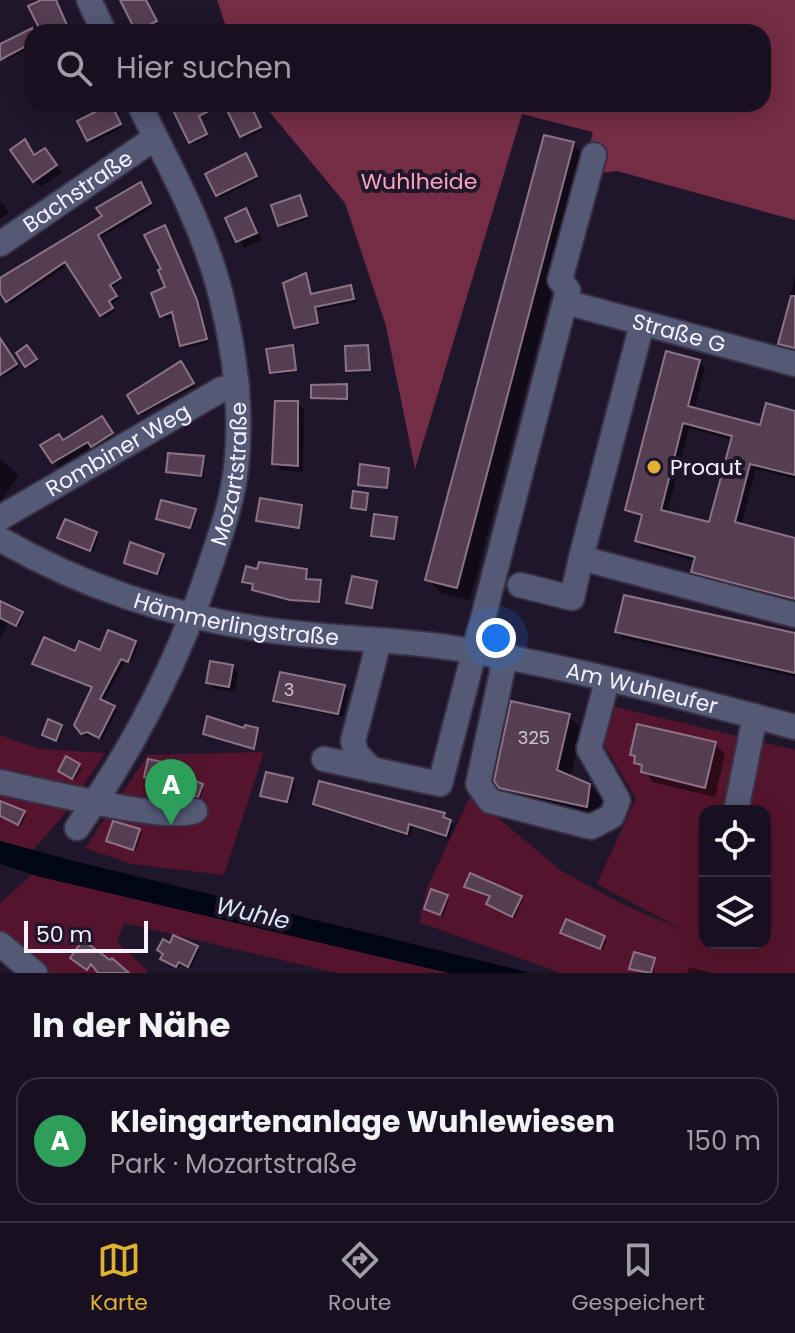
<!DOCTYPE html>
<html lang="de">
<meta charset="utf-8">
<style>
body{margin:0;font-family:Poppins,sans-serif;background:#251e2e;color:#f1f3f6}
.controls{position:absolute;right:24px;bottom:24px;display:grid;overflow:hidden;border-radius:16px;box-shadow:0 4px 20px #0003}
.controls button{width:72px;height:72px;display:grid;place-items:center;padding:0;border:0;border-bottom:2px solid #36303f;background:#181021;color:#f1f3f6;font:40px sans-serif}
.scale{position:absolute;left:24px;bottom:20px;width:124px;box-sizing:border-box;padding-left:8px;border:4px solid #f6f0ff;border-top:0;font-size:22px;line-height:28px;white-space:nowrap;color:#f6f0ff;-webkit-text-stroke:6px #20162c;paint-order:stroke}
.you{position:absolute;left:496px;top:638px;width:28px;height:28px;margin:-20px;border:6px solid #fff;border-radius:50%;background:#1a73e8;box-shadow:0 0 0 12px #1a73e833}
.badge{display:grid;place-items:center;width:52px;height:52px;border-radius:50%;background:#deb133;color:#fff;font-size:26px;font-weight:700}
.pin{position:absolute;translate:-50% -66px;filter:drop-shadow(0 2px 4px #0008)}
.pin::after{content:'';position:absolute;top:42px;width:28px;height:24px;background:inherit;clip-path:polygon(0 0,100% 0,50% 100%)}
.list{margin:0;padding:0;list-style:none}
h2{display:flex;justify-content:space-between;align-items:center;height:104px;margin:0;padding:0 32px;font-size:34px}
h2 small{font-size:26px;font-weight:400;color:#9f9da5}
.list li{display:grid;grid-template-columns:52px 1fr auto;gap:24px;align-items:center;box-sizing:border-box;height:128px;margin:0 16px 16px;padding:0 16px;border:2px solid #36303f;border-radius:24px}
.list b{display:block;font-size:30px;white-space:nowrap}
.list p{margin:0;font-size:26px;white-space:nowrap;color:#9f9da5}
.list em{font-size:26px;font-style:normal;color:#9f9da5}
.icon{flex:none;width:44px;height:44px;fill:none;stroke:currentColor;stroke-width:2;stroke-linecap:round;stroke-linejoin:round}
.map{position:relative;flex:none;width:795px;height:973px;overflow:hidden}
.search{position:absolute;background:#181021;box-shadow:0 4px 20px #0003;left:24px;right:24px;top:24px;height:88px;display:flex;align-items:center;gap:20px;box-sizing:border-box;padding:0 28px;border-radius:24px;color:#9f9da5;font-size:30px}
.sheet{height:248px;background:#181021}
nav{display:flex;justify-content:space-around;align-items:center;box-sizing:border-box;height:112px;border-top:2px solid #36303f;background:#181021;font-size:22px;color:#9f9da5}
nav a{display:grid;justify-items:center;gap:4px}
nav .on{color:#deb133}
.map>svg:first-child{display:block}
</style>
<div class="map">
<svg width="795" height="973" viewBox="0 0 795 973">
<rect width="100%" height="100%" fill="#20162c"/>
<!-- green -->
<g fill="#55142d" fill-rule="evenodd">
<path d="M 612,706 L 795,750 L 795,973 L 561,973 L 419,922 L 427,888 L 471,795 L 560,870 L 622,904 L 683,930 L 597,884 L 636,798 L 603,743 ZM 705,811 L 765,811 L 765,943 L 705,943 Z"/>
<path d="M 0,735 L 40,749 L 105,753 L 65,813 L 33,850 L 0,841 Z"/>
<path d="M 264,752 L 224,875 L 132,864 L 85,848 L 148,755 Z"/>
<path d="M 33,874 L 37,876 L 449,973 L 337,973 L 124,923 L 117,942 L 148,971 L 147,973 L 46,973 L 0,938 L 0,903 Z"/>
</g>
<!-- forest -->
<path fill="#752d46" d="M 217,0 L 795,0 L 795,220 L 617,171 L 582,175 L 593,132 L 522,114 L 415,469 L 386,326 L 345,203 L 263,104 L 763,104 L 763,32 L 228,32 Z"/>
<!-- water -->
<path fill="#000614" d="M 0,841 L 70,860 L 531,973 L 449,973 L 37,876 L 0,864 Z"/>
<!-- shadow -->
<g fill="#0007" fill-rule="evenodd">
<path d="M 45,0 L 56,0 L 71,32 L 32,32 L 32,47 L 6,60 L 0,47 L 40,26 Z"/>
<path d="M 120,0 L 146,0 L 158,24 L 139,32 Z"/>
<path d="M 180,104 L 193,104 L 208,137 L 193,144 L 190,142 Z"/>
<path d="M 249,104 L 263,130 L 244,139 L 230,114 Z"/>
<path d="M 113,108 L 122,127 L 92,143 L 80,122 Z"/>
<path d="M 24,142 L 36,156 L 45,150 L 62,172 L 41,187 L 34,181 Z"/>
<path d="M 573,144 L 587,158 L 470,600 L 441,593 L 427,579 Z"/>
<path d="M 248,158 L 258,179 L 221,197 L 218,195 Z"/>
<path d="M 144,188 L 153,207 L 100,238 L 122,281 L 112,288 L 119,299 L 110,305 L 115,311 L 105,318 L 102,315 L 69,264 L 10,304 L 7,301 L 0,289 L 0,280 L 105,216 Z"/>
<path d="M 300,198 L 309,219 L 282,228 L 280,225 Z"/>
<path d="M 0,200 L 9,212 L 0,219 Z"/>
<path d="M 246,211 L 262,240 L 244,248 L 228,219 Z"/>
<path d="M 164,227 L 200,305 L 209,342 L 185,348 L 175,316 L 165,319 L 162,316 L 167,289 Z"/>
<path d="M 795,275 L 795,349 L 780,343 Z"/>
<path d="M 306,276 L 313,295 L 351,287 L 356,302 L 316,310 L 320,325 L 298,330 L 296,327 Z"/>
<path d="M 368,347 L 372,372 L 351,373 L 348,370 Z"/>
<path d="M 292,348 L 298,372 L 274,375 L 272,372 Z"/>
<path d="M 7,349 L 19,367 L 2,378 L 0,350 Z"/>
<path d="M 30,350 L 38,362 L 29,368 L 27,366 Z"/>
<path d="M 699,362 L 705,368 L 694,410 L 762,428 L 795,413 L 795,479 L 756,469 L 741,526 L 795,540 L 795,603 L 699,577 L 693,571 L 696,561 L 644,547 L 637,541 L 643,518 L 627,510 ZM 689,428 L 733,440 L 710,525 L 667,514 Z"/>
<path d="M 184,366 L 195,386 L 142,415 L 140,413 Z"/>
<path d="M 346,386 L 349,401 L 313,397 Z"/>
<path d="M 297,403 L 304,410 L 303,472 L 281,470 L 274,463 Z"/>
<path d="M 102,418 L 116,438 L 97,450 L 93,446 L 58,467 L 43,445 L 64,442 Z"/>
<path d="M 203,458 L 204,478 L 168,471 Z"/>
<path d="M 0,459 L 19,475 L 0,502 Z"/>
<path d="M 388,469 L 389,490 L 360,484 Z"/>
<path d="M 367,495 L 368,512 L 356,510 L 353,507 Z"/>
<path d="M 301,507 L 301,529 L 259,520 Z"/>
<path d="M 195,511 L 197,514 L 193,530 L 158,519 Z"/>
<path d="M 396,519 L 396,540 L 373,535 Z"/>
<path d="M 66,522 L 99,537 L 93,552 L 62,540 Z"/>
<path d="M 163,556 L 166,558 L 160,575 L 126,562 Z"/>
<path d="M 258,571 L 306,571 L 308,582 L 322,585 L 321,604 L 256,592 L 255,585 L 245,581 Z"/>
<path d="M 376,582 L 379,585 L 374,609 L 348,602 Z"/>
<path d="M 0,603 L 24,616 L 19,627 L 8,622 L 0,639 Z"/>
<path d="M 617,632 L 795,635 L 795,677 L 623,638 Z"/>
<path d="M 135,642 L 138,646 L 131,663 L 125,661 L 103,702 L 117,710 L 102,740 L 92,735 L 86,736 L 82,733 L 93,688 L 34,664 L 77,653 L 101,653 Z"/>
<path d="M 232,667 L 238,673 L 235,692 L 214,689 L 208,683 Z"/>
<path d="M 344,687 L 349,691 L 343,717 L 280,705 L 276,700 Z"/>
<path d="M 569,716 L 582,729 L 570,778 L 589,785 L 602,798 L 599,819 L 514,800 L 501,787 Z"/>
<path d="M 61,726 L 63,729 L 59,742 L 44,735 Z"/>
<path d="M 257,729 L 256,750 L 205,734 L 246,731 Z"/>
<path d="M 715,744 L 725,754 L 715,797 L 653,782 L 632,754 Z"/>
<path d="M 79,765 L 82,768 L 75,780 L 63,773 Z"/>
<path d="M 171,766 L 172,774 L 204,789 L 200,799 L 185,800 L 176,795 L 180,786 L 146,776 Z"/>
<path d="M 292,780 L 295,783 L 290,804 L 262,795 Z"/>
<path d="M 321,783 L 444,815 L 454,825 L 449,839 L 413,827 L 410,837 L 319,808 L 315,804 Z"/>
<path d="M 0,803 L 26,815 L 21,826 L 0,816 Z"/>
<path d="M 139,831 L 142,833 L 136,851 L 108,840 Z"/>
<path d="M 467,887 L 521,898 L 523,900 L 515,918 L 491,906 L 491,897 Z"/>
<path d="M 446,897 L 449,899 L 443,917 L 426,909 Z"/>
<path d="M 565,935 L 604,938 L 607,940 L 603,950 Z"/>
<path d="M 174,938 L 200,950 L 191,968 L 182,963 L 179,968 L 165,961 Z"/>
<path d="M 654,960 L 654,973 L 631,968 Z"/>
<path d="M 689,967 L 712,973 L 687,973 Z"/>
</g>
<!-- building -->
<g fill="#553e51" stroke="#8c7387" stroke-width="2" fill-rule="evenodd">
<path d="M 41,0 L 56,0 L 70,32 L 41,32 L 28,6 Z"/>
<path d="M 120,0 L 146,0 L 157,21 L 136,32 Z"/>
<path d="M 32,28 L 32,43 L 0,60 L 0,44 Z"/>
<path d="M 111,104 L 121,124 L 87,141 L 77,121 Z"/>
<path d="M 170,104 L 222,104 L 199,116 L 207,134 L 189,143 Z"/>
<path d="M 224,104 L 250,104 L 261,127 L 240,137 Z"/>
<path d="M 544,135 L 574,142 L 457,588 L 425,580 Z"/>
<path d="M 25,139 L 34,155 L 45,148 L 57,165 L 33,182 L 10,150 Z"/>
<path d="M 246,153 L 257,176 L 216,196 L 205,174 Z"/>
<path d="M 141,182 L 151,203 L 98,235 L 121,278 L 110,285 L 117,296 L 109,301 L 113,308 L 100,316 L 65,262 L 6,302 L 0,293 L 0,278 L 102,216 L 96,208 Z"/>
<path d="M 300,195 L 307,216 L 278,226 L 271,205 Z"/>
<path d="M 246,208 L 257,233 L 236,242 L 225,218 Z"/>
<path d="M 165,225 L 197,300 L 207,339 L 180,346 L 172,312 L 160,317 L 151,293 L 165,287 L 158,270 L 161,269 L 144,235 Z"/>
<path d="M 306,273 L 311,294 L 351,285 L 354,299 L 315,307 L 318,323 L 294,328 L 283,283 Z"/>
<path d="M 791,296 L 795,296 L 795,348 L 778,344 Z"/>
<path d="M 0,338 L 17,364 L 0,375 Z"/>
<path d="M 27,345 L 37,359 L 25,367 L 16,353 Z"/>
<path d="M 293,345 L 296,370 L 270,373 L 266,349 Z"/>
<path d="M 368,345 L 370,370 L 346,371 L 345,346 Z"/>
<path d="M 666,351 L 700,360 L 688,406 L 760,425 L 766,403 L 795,411 L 795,475 L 750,464 L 735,522 L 795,538 L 795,599 L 691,572 L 695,557 L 635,541 L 642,515 L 625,510 ZM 683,423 L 732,436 L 709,522 L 661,510 Z"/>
<path d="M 181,361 L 194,383 L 138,414 L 127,395 Z"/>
<path d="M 347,384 L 347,399 L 311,398 L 311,385 Z"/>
<path d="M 275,401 L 298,401 L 298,466 L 272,464 Z"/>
<path d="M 102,416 L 113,433 L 91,447 L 88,442 L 52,463 L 40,445 L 59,434 L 63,440 Z"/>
<path d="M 168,453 L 204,456 L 201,476 L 166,472 Z"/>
<path d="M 360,464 L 389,468 L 387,488 L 358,485 Z"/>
<path d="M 353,491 L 368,493 L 366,510 L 351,508 Z"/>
<path d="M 260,498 L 302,505 L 299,528 L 256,521 Z"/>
<path d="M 161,500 L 196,509 L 190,528 L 156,519 Z"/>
<path d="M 374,514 L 397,517 L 394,539 L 371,536 Z"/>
<path d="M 65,519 L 97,532 L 90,551 L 57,538 Z"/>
<path d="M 130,542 L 164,554 L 157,574 L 124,563 Z"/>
<path d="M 259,562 L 307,569 L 306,579 L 321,580 L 319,602 L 290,600 L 252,590 L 253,584 L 242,582 L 246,566 L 257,569 Z"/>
<path d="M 352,576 L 377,581 L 372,608 L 346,603 Z"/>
<path d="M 624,595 L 795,633 L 795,673 L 615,632 Z"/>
<path d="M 0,601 L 23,612 L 16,626 L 0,618 Z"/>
<path d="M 108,630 L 136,641 L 128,662 L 121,659 L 100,699 L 115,706 L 99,738 L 87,732 L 81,734 L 74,725 L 92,687 L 32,664 L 44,637 L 75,651 L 79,641 L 100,650 Z"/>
<path d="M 210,661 L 233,665 L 229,687 L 206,683 Z"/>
<path d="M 280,672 L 345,685 L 338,714 L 273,701 Z"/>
<path d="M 511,701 L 570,714 L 557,770 L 590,784 L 587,807 L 499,788 L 494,781 Z"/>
<path d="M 207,716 L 244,728 L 245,725 L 258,728 L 254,749 L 203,734 Z"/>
<path d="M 48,719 L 62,725 L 56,741 L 42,735 Z"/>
<path d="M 637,724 L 716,742 L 705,788 L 641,772 L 642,765 L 634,763 L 635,756 L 630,755 Z"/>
<path d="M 66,756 L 80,764 L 72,779 L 58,771 Z"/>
<path d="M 148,759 L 172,764 L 170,771 L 203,784 L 198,797 L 180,798 L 174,796 L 179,784 L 144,777 Z"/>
<path d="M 266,772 L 293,778 L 287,802 L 260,796 Z"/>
<path d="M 319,781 L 445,813 L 443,817 L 451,820 L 446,836 L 409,824 L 407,834 L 313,804 Z"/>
<path d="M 0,801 L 25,811 L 18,825 L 0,816 Z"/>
<path d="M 113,821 L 140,829 L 133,850 L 106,841 Z"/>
<path d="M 470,873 L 522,896 L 512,917 L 486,904 L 490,896 L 464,887 Z"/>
<path d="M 431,889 L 448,895 L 440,915 L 424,909 Z"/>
<path d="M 566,919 L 605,936 L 600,949 L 560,933 Z"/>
<path d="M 173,935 L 198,946 L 188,967 L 179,962 L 176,967 L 160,959 L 163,954 L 157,950 L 163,939 L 170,943 Z"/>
<path d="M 83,940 L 110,960 L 112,958 L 129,973 L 98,973 L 91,964 L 87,970 L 70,958 Z"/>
<path d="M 634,952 L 655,958 L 651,973 L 629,969 Z"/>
</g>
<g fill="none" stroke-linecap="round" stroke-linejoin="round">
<defs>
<g id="minor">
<path d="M 89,0 L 104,32"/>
<path id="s1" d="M 0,244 L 155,138"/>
<path id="s2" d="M 565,302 L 795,364"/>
<path d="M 642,324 L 581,558 L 795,615"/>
<path id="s3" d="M 0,518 L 222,389 L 237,386"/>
<path id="s4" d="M 0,539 C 79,585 170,616 261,629 C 325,639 390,638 453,648 C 568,666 683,697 795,727"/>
<path d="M 520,585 L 572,598 L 581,558"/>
<path d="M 505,658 L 478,784 L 490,801 L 591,827 L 612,816 L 618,800 L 589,749 L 607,681"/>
<path d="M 324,759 L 440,784 L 568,290 L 560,280 L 594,155"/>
<path d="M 372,770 L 356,753 L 353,741 L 379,641"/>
<path d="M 0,782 C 34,789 171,823 195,811"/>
<path d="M 736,811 L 755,716"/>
<path id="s5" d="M 77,828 C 134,747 178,662 209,569 C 220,536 232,503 236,469 C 243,409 234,346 219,288 C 202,224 168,163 139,104"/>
<path d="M 0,944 L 35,973"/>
</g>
</defs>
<!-- minor casing -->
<use href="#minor" stroke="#3a3045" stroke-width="28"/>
<!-- minor -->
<use href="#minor" stroke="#545976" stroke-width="24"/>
</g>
<!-- markers -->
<circle fill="#deb133" stroke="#20162c" stroke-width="3" cx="654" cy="467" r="8"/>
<g text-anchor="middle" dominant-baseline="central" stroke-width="8" stroke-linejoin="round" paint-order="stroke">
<!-- number labels -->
<g font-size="18" fill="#cec4d4">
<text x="289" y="689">3</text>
<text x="534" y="737">325</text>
</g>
<!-- park labels -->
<g font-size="22" fill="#faa3bb" stroke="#20162c">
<text x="419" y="181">Wuhlheide</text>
</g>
<!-- street labels -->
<g font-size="22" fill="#f6f0ff" stroke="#20162c">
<text stroke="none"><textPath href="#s1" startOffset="94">Bachstraße</textPath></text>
<text stroke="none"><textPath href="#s2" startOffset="118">Straße G</textPath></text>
<text stroke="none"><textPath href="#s3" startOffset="136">Rombiner Weg</textPath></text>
<text stroke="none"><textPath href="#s5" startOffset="390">Mozartstraße</textPath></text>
<text stroke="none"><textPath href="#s4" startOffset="252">Hämmerlingstraße</textPath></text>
<text stroke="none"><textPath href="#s4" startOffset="664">Am Wuhleufer</textPath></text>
</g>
<!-- poi labels -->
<g font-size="22" fill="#f6f0ff" stroke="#20162c" text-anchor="start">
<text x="670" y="467">Proaut</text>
</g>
<!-- water labels -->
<g font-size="24" font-style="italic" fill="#d7e7f6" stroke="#20162c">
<text transform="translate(253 913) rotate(13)">Wuhle</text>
</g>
</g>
</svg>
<div class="controls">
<button><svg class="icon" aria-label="locate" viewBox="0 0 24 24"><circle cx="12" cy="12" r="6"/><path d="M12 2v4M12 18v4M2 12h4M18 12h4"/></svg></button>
<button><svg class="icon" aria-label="layers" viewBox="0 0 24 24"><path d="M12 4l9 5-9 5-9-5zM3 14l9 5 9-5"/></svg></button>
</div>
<div class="scale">50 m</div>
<div class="you"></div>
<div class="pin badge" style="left:171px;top:825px;background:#2e9e5b">A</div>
<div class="search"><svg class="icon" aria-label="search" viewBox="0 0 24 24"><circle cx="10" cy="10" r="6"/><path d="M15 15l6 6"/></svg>Hier suchen</div>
</div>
<section class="sheet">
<h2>In der Nähe<small></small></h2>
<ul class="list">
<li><span class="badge" style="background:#2e9e5b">A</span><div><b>Kleingartenanlage Wuhlewiesen</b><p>Park · Mozartstraße</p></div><em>150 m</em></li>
</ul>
</section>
<nav>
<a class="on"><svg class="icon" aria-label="map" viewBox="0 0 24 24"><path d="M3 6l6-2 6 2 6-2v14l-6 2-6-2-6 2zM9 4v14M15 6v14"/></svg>Karte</a>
<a><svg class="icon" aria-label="directions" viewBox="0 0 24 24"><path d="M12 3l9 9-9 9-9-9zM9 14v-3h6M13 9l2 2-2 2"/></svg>Route</a>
<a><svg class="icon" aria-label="saved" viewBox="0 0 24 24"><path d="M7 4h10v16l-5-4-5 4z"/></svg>Gespeichert</a>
</nav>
